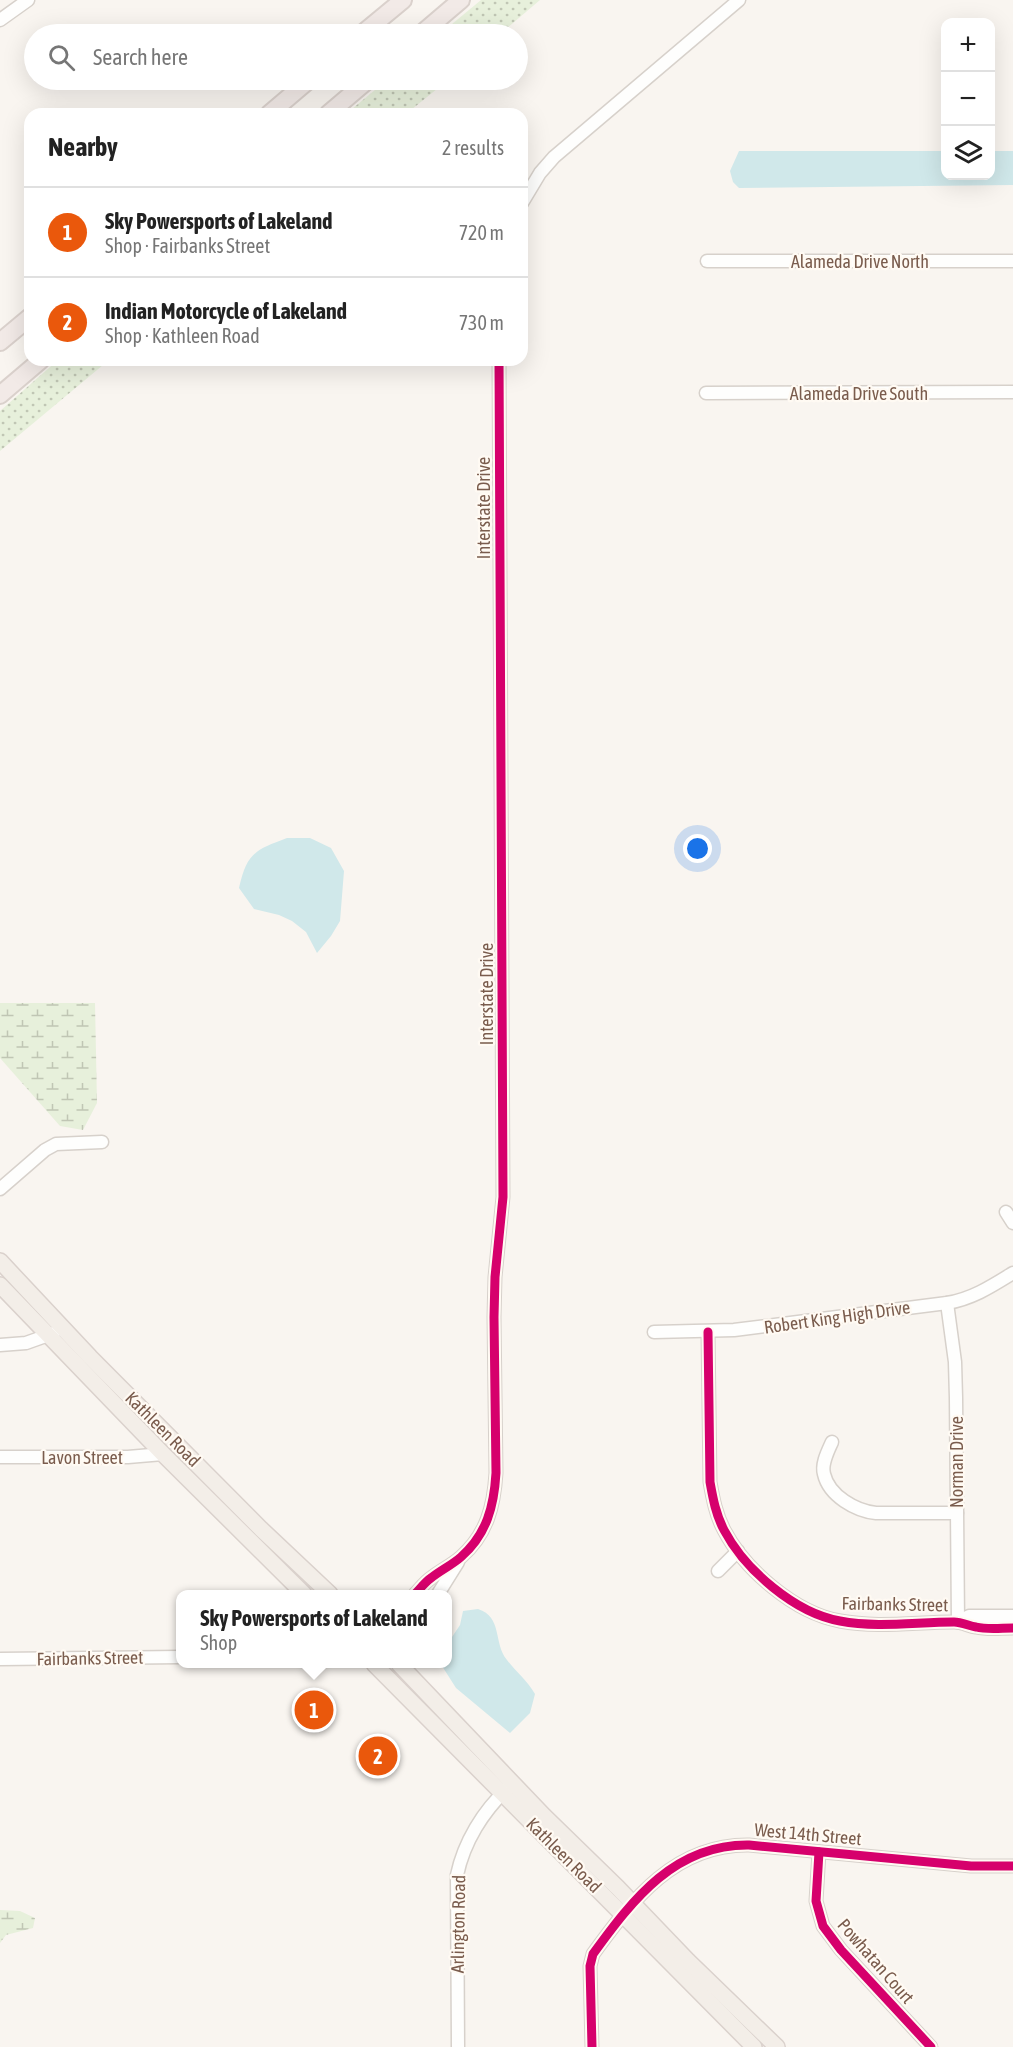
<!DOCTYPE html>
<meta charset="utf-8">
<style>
body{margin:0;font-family:"Asap Condensed",sans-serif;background:#f2f2f2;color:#222}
.controls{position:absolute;right:18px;top:18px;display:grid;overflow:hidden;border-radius:12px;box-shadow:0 6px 24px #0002}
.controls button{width:54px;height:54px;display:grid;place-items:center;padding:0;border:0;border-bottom:2px solid #e0e0e0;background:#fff;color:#222;font:30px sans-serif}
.you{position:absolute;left:698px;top:849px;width:21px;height:21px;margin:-15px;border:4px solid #fff;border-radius:50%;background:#1a73e8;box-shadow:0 0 0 9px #1a73e833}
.badge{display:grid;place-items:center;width:39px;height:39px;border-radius:50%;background:#ea580c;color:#fff;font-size:20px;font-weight:700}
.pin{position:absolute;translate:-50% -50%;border:3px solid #fff;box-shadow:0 2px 6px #0006}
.popup{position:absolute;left:176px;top:1590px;width:276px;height:78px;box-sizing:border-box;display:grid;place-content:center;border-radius:12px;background:#fff;filter:drop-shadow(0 2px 4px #0005);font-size:20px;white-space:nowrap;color:#767676}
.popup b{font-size:22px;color:#222}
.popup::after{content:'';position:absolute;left:50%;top:100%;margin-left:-12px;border:12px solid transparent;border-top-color:#fff}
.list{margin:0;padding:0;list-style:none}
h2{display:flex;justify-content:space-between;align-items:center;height:78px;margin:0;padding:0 24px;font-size:26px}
h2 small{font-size:20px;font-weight:400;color:#767676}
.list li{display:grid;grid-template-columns:39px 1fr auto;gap:18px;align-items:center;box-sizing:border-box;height:90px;padding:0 24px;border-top:2px solid #e0e0e0}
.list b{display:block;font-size:22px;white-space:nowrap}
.list p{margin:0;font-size:20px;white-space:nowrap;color:#767676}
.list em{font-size:20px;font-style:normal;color:#767676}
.icon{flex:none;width:33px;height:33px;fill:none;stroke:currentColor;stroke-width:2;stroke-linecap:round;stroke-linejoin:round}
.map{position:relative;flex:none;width:1013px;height:2047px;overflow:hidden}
.search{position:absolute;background:#fff;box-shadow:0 6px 24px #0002;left:24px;top:24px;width:504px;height:66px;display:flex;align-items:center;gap:15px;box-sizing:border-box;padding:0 21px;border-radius:33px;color:#767676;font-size:22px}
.panel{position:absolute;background:#fff;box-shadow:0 6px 24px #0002;left:24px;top:108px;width:504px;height:258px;border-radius:18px}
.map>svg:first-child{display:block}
</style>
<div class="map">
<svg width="1013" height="2047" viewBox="0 0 1013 2047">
<defs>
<pattern id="grass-dots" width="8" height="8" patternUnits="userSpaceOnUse" patternTransform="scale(1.5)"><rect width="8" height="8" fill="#e7f0db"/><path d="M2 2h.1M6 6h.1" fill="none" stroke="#c0c6b4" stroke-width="1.8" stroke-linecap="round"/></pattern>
<pattern id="wetland-marsh" width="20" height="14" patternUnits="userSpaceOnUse" patternTransform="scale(1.5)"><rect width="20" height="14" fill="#e7f0db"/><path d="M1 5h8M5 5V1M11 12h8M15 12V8" fill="none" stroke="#c0c6b4"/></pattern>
</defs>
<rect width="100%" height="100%" fill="#f9f5f0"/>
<!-- grass -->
<g fill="url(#grass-dots)">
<path d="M 481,0 L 540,0 L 500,34 L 440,34 Z"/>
<path d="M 387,80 L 448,80 L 406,114 L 346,114 Z"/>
<path d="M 58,360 L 109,360 L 0,451 L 0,411 Z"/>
</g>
<!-- wetland -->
<g fill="url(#wetland-marsh)">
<path d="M 0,1003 L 95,1003 L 97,1103 L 83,1130 L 60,1126 L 0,1058 Z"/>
<path d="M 0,1910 L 20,1911 L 35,1918 L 33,1928 L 6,1935 L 0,1943 Z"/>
</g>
<!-- water -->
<g fill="#d0e8ea">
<path d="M 739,151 L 945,151 L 946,176 L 990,176 L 991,151 L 1013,151 L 1013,185 L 739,188 L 733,182 L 730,171 Z"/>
<path d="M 287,838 L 310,838 L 331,848 L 344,871 L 340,921 L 331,936 L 317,953 L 306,932 L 292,921 L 279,915 L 254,909 L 239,888 C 247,853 255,850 287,838 Z"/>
<path d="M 478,1609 C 503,1617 493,1643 507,1660 C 516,1672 527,1680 535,1694 L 530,1713 L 510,1733 L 456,1688 L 442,1666 L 442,1664 L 448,1664 L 448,1643 L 460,1625 L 463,1611 Z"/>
</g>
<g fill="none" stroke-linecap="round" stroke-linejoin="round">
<defs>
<g id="minor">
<path d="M 0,20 L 28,0"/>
<path d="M 522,203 L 540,173 L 554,157 L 739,0"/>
<path d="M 707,261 L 1013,261"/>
<path d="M 706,393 L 1013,392"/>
<path d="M 0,1189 L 45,1150 L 56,1144 L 102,1142"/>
<path d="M 1006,1212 L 1013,1223"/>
<path d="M 947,1303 L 955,1362 L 956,1398 L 958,1622"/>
<path d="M 654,1332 L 734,1330 L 947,1303 C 972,1299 992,1286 1013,1273"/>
<path d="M 708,1332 L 710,1482 C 713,1499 716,1515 724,1530 C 745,1570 795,1613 840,1621 C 877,1628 916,1622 954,1622 C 962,1622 969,1626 976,1627 C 988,1630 1001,1628 1013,1628"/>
<path d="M 0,1345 L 26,1343 L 54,1333"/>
<path d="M 832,1442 C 828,1451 821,1464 824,1474 C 829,1496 856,1511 876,1513 L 957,1513"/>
<path d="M 0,1457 L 128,1457 L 163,1454"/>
<path d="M 718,1571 L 738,1551"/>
<path d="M 415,1594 C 420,1589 425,1582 431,1578 C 441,1570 452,1565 461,1557 C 487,1534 494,1506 496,1473 L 494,1317 L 495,1277 L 503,1197 L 499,360"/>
<path d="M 438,1594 L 458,1562"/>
<path d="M 958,1622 L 969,1616 L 1013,1616"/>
<path d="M 0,1659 L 180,1657"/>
<path d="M 819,1852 L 816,1901 L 823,1926 L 841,1950 L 931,2047"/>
<path d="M 458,2047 L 457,1875 C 464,1842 483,1811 508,1788"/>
<path d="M 592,2047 L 590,1966 L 593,1954 C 633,1899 675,1844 749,1845 L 971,1866 L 1013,1866"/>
</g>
<g id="major">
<path d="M 0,1261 L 90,1357 L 261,1529 L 330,1594"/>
<path d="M 0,1285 L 163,1454 L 304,1594"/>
<path d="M 374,1664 L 754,2047"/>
<path d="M 399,1664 L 544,1816 L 618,1888 L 688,1961 L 777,2047"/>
</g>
<g id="highway">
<path d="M 362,34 L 403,0"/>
<path d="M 421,34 L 461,0"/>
<path d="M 269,114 L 309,80"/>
<path d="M 328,114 L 368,80"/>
<path d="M 0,342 L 30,317"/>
<path d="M 0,395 L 41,360"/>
</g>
</defs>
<!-- minor casing -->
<use href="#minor" stroke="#d7d1cb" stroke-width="15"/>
<!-- major casing -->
<use href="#major" stroke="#dad1cc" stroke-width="18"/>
<!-- highway casing -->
<use href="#highway" stroke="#dad1cc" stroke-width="20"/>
<!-- minor -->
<use href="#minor" stroke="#fefefd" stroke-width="12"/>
<!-- major -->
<use href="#major" stroke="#f3eee8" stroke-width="15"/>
<!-- highway -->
<use href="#highway" stroke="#f2eae7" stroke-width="16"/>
<defs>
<g id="cycleway">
<path d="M 708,1332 L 710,1482 C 713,1499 716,1515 724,1530 C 745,1570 795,1613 840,1621 C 877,1628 916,1622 954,1622 C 962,1622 969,1626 976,1627 C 988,1630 1001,1628 1013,1628"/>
<path d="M 415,1594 C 420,1589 425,1582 431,1578 C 441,1570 452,1565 461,1557 C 487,1534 494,1506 496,1473 L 494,1317 L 495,1277 L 503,1197 L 499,360"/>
<path d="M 819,1852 L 816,1901 L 823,1926 L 841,1950 L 931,2047"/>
<path d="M 592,2047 L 590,1966 L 593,1954 C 633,1899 675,1844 749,1845 L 971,1866 L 1013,1866"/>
</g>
</defs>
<!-- cycleway casing -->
<use href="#cycleway" stroke="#fffaf3" stroke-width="13"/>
<!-- cycleway -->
<use href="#cycleway" stroke="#d6006c" stroke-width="9"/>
</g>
<g text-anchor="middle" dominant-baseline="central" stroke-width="4.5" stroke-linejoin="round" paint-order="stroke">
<!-- street labels -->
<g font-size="18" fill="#7a5c4d" stroke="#fffaf3">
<text x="860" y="261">Alameda Drive North</text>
<text x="859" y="393">Alameda Drive South</text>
<text transform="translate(483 508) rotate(-90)">Interstate Drive</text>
<text transform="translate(486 994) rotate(-90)">Interstate Drive</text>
<text transform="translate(837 1317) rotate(-8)">Robert King High Drive</text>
<text transform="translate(163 1429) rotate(45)">Kathleen Road</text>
<text x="82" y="1457">Lavon Street</text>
<text transform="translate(956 1462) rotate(-90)">Norman Drive</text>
<text transform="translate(895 1604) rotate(1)">Fairbanks Street</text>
<text transform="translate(90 1658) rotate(-1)">Fairbanks Street</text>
<text transform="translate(808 1834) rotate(5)">West 14th Street</text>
<text transform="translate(564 1855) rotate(45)">Kathleen Road</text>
<text transform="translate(458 1924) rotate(-89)">Arlington Road</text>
<text transform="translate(876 1961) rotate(49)">Powhatan Court</text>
</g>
</g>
</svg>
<div class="controls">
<button>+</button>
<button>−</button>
<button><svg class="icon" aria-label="layers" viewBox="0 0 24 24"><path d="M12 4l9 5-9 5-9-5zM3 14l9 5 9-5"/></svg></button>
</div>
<div class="you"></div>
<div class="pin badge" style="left:314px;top:1710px">1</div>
<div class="popup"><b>Sky Powersports of Lakeland</b>Shop</div>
<div class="pin badge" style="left:378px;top:1756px">2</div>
<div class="search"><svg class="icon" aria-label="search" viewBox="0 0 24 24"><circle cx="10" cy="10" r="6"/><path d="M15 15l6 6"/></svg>Search here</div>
<section class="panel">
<h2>Nearby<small>2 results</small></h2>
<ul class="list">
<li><span class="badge">1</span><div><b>Sky Powersports of Lakeland</b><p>Shop · Fairbanks Street</p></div><em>720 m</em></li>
<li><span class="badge">2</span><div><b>Indian Motorcycle of Lakeland</b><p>Shop · Kathleen Road</p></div><em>730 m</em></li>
</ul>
</section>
</div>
